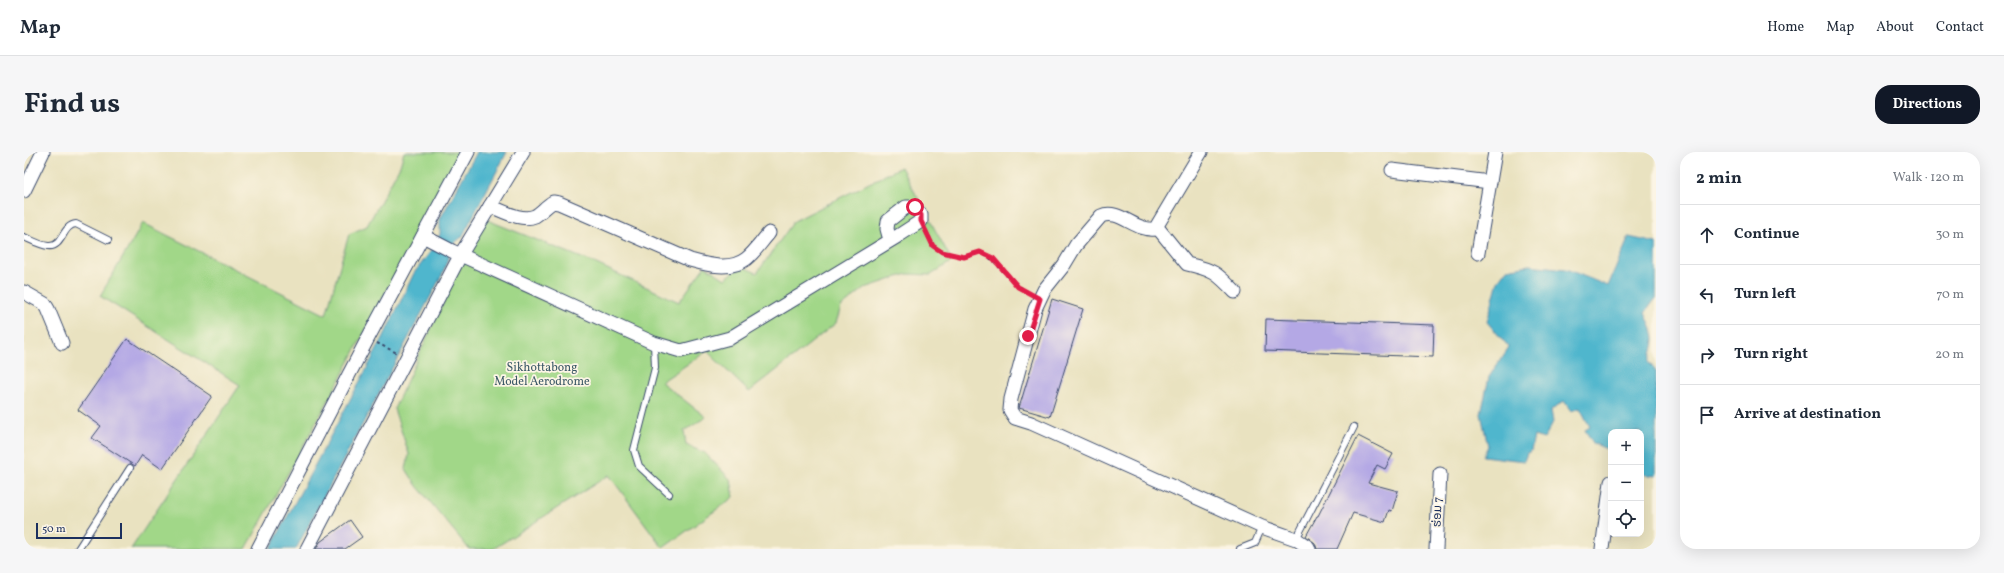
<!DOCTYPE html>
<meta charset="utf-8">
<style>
body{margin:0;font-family:Vollkorn,"Noto Sans Lao",serif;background:#f6f6f7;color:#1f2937}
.controls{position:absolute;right:12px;bottom:12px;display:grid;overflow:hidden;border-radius:8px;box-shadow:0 4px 16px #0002}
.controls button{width:36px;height:36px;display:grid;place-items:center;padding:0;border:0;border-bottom:1px solid #e0e1e3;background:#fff;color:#1f2937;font:20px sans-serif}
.scale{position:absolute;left:12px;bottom:10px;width:86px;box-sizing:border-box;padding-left:4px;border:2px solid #1b2f5e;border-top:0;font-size:11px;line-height:14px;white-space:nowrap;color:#1b2f5e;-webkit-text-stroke:3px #fcf5e5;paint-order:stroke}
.stop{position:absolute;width:12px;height:12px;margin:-9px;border:3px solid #e11d48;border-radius:50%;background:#fff}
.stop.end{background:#e11d48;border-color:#fff;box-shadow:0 1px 4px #0008}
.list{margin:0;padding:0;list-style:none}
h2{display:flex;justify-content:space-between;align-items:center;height:52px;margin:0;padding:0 16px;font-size:17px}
h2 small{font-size:13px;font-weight:400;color:#747a83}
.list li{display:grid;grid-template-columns:26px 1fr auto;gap:12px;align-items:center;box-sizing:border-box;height:60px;padding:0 16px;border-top:1px solid #e0e1e3}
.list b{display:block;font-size:15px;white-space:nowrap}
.list em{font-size:13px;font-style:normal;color:#747a83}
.icon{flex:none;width:22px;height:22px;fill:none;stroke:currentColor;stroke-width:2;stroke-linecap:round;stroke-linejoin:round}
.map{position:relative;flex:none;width:1632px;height:397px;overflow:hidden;border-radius:16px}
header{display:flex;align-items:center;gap:24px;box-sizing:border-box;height:56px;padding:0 20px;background:#fff;border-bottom:1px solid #e0e1e3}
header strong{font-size:19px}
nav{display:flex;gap:22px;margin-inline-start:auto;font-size:14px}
.intro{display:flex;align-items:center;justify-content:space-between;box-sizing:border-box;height:96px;padding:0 24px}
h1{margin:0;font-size:28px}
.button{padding:10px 18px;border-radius:16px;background:#111827;color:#fff;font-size:14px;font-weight:700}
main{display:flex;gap:24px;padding:0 24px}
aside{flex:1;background:#fff;border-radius:16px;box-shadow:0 4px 16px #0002}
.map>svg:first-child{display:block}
</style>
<header>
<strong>Map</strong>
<nav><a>Home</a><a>Map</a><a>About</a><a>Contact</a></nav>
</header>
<div class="intro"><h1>Find us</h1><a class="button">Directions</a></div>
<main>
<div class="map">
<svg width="1632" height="397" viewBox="0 0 1632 397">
<rect width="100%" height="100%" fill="#fcf5e5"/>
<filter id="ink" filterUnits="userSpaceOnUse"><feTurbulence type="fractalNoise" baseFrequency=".025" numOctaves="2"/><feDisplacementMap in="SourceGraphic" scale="8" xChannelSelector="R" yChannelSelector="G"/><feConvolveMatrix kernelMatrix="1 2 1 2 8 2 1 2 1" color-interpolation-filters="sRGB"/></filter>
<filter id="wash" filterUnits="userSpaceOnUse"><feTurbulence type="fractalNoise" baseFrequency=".012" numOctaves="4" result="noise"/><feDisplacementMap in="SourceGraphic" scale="16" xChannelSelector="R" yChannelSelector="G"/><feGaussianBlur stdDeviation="0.9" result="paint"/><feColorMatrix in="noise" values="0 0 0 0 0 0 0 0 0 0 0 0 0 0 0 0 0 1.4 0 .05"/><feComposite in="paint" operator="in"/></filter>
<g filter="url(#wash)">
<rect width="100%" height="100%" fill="#e9e2c0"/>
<!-- green -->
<g fill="#a1d788" stroke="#5e8373">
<path d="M 380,0 L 436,0 L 308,242 L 222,397 L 107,397 L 216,233 L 76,144 L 119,71 L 302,163 L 325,82 L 343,74 L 376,14 Z"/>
<path d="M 877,15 L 928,109 L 907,123 L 883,122 L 841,136 L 817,155 L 812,171 L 725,240 L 683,199 L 637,230 L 682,265 L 660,279 L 662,293 L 681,301 L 707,328 L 710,345 L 639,396 L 585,323 L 469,397 L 445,397 L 393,334 L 382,317 L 385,302 L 370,257 L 458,66 L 568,110 L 655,150 L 681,114 L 701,127 L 717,114 L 733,121 L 770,69 Z"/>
</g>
<!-- water -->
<g fill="#4fb6cd" stroke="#357296">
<path d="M 453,0 L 483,0 L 438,85 L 429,92 L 418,123 L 272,397 L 246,397 L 359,186 L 390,121 L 410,95 L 416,82 L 416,67 Z"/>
<path d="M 1605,85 L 1632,91 L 1632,146 L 1621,161 C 1632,186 1632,184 1625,210 L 1632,219 L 1632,324 L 1617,322 L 1617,280 L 1587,280 L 1587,299 L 1569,291 L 1561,278 L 1566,275 L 1556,256 L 1547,259 L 1540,249 L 1527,258 L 1529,270 L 1520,287 L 1510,284 L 1507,299 L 1503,301 L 1500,309 L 1459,304 L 1464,294 L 1457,262 L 1465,225 L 1485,195 L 1463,170 L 1474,129 L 1483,117 L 1505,113 L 1542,117 L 1584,134 Z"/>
</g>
<g id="blocks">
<!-- building -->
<g fill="#b4a8e5">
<path d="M 1028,147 L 1059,157 L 1026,265 L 995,256 Z"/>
<path d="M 1242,167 L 1410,173 L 1409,205 L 1241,199 Z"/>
<path d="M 103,187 L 188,244 L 138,317 L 118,303 L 111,314 L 68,286 L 77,274 L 54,258 Z"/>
<path d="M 1334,284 L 1369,302 L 1361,317 L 1353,313 L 1344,331 L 1374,339 L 1368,359 L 1365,358 L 1361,370 L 1329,361 L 1313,397 L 1293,397 L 1291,391 L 1282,384 L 1293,364 L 1294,364 Z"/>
<path d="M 326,368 L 338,385 L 321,397 L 292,397 L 296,390 Z"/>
</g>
</g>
</g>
<g filter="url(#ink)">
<use href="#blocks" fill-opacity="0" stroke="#3a4a6d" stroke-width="1"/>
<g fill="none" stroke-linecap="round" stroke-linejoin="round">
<defs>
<g id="lane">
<path d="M 0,85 C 7,88 16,93 24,94 C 39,96 38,73 52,72 L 84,88"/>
<path d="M 630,191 L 631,216 L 610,298 L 615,314 L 645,342"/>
<path d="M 1272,387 L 1330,275"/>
<path d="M 54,397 L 106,316"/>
<path d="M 1216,397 L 1231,391 L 1238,375"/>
</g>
<g id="street">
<path d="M 1177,0 L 1131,77 C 1112,80 1095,56 1077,64 L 1052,93 L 1040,113 L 1020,138 L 1011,157 L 987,247 L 986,258 L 991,266 L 1007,271 L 1238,375 L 1272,387 L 1284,395 L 1285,397"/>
<path d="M 1368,18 L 1466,30"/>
<path d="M 0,39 L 19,0"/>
<path d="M 466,54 C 479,59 498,70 511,64 C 518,60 522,54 529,50 L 535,51 L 666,108 C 684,113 706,119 722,107 C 731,100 738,89 745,81"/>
<path d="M 1133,75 L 1163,112 C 1190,118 1193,121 1211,140"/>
<path d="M 399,84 L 428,99 L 630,191 L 657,199 L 706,186 L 874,84 L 897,69 L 897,63 L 891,55 L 882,55 L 864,69 L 863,77 L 866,88"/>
<path d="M 1454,101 L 1471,0"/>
<path d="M 0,140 L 21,152 L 24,157 L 38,191"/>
<path d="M 234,397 L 344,186 L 444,0"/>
<path d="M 283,397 L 437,102 L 499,0"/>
<path d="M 1412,397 L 1416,322"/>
<path d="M 1578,397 L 1587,330"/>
</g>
</defs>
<!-- lane casing -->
<use href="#lane" stroke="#3a4a6d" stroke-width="8"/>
<!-- street casing -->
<use href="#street" stroke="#3a4a6d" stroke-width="15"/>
<!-- path -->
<g stroke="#3a4a6d" stroke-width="2" stroke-dasharray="3 3" stroke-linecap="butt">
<path d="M 902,79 L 909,94 L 918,100 L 940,105 L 956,100 C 978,111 984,130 1005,141"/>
<path d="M 353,191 L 373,201"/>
</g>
<!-- lane -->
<use href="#lane" stroke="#fff" stroke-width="6"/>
<!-- street -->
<use href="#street" stroke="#fff" stroke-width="13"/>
</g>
</g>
<g fill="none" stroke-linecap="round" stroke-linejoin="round" filter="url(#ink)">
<!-- route -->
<path stroke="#e11d48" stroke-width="5" d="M 891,55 L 897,63 L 897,69 L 909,94 L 918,100 L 940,105 L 956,100 L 969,106 L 994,135 L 1016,147 L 1004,184"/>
</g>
<g text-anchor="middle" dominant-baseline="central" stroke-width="3.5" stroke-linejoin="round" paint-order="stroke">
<!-- park labels -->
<g font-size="12" fill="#3c5968" stroke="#fcf5e5">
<text x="518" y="216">Sikhottabong<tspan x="518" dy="14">Model Aerodrome</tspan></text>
</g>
<!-- street labels -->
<g font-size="12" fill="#1b2f5e" stroke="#fcf5e5">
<text transform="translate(1414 360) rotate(-88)">ຮ່ອມ 7</text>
</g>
</g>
</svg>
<div class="controls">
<button>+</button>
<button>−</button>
<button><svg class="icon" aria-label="locate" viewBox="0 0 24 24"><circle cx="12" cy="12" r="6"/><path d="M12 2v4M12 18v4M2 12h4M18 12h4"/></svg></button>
</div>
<div class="scale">50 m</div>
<div class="stop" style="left:891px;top:55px"></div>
<div class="stop end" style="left:1004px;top:184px"></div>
</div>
<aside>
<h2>2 min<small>Walk · 120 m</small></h2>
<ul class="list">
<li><svg class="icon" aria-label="ahead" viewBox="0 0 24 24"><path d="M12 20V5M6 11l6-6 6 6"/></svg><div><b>Continue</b></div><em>30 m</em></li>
<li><svg class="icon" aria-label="left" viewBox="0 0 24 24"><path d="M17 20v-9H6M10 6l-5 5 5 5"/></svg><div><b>Turn left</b></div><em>70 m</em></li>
<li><svg class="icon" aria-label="right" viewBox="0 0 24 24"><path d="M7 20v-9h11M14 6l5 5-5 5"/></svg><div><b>Turn right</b></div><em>20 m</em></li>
<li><svg class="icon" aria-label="arrive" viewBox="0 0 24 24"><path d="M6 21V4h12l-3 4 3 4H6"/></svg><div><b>Arrive at destination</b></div></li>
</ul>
</aside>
</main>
